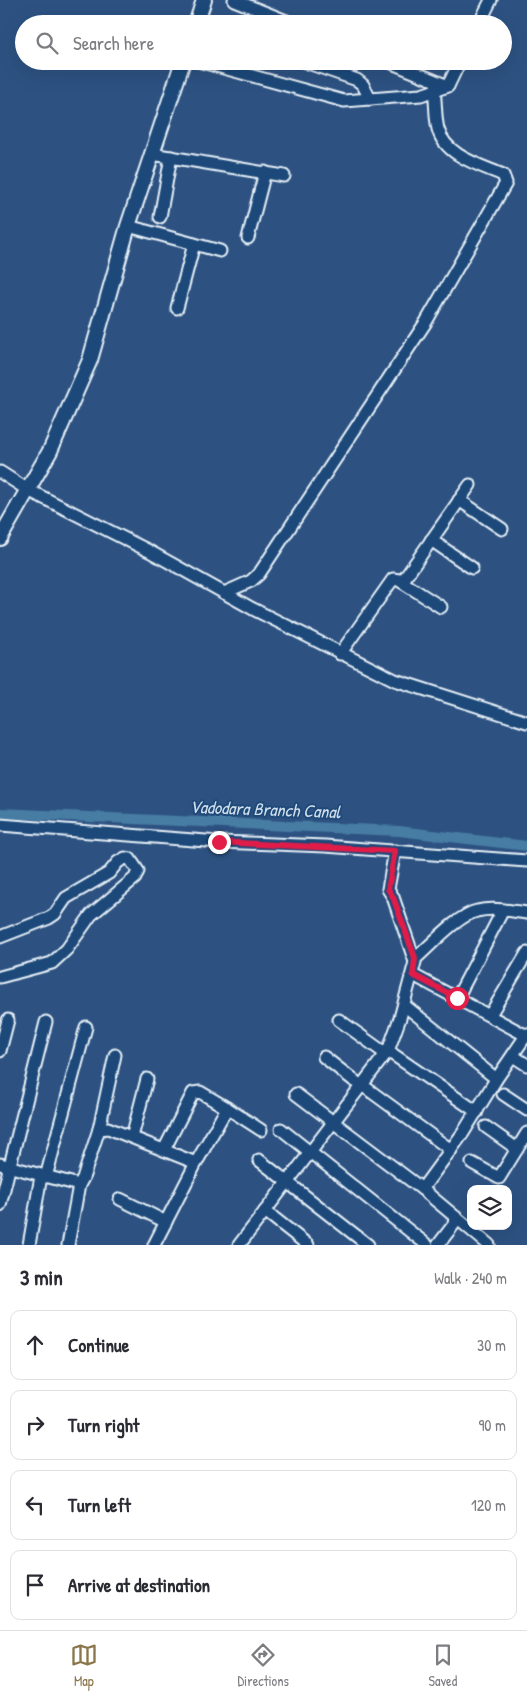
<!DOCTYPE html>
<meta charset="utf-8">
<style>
body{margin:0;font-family:"Patrick Hand",sans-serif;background:#f2f2f3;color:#2b2b33}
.controls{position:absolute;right:15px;bottom:15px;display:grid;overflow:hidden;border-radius:10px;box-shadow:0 5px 20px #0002}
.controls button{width:45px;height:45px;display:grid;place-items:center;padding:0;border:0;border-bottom:1px solid #e1e1e2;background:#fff;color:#2b2b33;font:25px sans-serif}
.stop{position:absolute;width:15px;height:15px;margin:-11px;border:4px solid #e11d48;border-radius:50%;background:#fff}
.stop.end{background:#e11d48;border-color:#fff;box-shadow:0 1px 5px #0008}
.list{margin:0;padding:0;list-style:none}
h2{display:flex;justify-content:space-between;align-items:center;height:65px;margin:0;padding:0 20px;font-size:21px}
h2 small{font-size:16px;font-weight:400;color:#7c7c81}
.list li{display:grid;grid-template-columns:32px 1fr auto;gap:15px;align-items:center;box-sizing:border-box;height:70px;margin:0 10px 10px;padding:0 10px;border:1px solid #e1e1e2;border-radius:10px}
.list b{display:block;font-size:19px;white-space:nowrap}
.list em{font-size:16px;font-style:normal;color:#7c7c81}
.icon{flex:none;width:28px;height:28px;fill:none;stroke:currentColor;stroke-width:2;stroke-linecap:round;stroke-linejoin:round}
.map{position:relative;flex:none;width:527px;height:1245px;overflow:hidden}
.search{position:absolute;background:#fff;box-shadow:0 5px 20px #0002;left:15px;right:15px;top:15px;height:55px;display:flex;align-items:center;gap:12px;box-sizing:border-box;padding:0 18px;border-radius:28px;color:#7c7c81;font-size:19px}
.sheet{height:385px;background:#fff}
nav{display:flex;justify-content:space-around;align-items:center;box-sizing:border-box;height:70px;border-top:1px solid #e1e1e2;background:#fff;font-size:14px;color:#7c7c81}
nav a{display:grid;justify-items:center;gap:2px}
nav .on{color:#8a764a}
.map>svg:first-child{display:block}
</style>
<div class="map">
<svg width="527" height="1245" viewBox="0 0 527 1245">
<rect width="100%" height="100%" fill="#2d5282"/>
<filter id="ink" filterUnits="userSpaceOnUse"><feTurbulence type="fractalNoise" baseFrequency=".02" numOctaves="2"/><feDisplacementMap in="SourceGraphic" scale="10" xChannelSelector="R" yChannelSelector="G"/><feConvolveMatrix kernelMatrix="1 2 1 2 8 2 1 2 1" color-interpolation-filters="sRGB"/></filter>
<g filter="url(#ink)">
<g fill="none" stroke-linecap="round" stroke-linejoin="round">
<!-- canal -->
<path stroke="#467ca3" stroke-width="10" d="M 0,813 L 399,831 L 527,846"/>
<defs>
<g id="minor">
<path d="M 234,0 L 294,24"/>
<path d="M 479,24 L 491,0"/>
<path d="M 198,61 L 344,101 L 421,95 L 448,86"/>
<path d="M 302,61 L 357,80 L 363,85 L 370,99"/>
<path d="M 387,61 L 448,86 L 460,61"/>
<path d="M 152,154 L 284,176"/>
<path d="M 160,217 L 171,157"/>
<path d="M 128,226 L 220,251"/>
<path d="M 248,238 L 265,172"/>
<path d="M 177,308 L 194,244"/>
<path d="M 0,472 L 28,490 L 149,551 L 253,609 L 395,680 L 527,722"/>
<path d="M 459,500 L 502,529"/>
<path d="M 431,540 L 472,568"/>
<path d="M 402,582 L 470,485"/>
<path d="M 224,593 L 251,581 L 259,574 L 426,322 L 506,183 L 503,175 C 480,165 445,156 438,129 C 435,117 436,103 434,90"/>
<path d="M 340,654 L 393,579 L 399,580 L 441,607"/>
<path d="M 0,825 L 219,842 L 325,846 L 527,861"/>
<path d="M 0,937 L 49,918 L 55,914 L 66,898 L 109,873 L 118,862 L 125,858 L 130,859 L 138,871 L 135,878 L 91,915 L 67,949 L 52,963 L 0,977"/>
<path d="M 415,959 C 430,946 458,915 477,911 C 493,907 511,911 527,913"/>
<path d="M 413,975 L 527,1036"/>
<path d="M 457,998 L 503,910"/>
<path d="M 490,1015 L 527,953"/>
<path d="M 339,1020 L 386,1054"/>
<path d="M 0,1051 L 8,1020"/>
<path d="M 388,1051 L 477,1112"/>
<path d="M 513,1056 L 527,1065"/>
<path d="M 324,1057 L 361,1086"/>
<path d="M 495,1081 L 527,1034"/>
<path d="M 362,1085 L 451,1150"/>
<path d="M 296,1094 L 422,1189 L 463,1133 L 495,1081 L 494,1077 L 404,1005"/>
<path d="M 503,1094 L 527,1110"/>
<path d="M 486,1127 L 517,1149"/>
<path d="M 99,1129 L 115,1055"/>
<path d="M 281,1129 L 427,1245"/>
<path d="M 132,1137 L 147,1079"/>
<path d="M 164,1150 L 193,1093 L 200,1092 L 227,1108"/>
<path d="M 259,1160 L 368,1245"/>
<path d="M 472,1163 L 499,1178 L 527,1133"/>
<path d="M 0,1164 L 79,1185 L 83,1178 L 99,1129 L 108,1128 L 196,1163 L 227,1108 L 261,1130"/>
<path d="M 46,1177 L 86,1027"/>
<path d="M 422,1189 L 489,1245"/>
<path d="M 120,1199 L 166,1222"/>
<path d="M 0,1205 L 46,1022"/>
<path d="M 265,1211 L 308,1245"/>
<path d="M 29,1245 L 41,1176"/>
<path d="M 68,1245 L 79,1185"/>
<path d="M 154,1245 L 196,1163"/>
<path d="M 239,1245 L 388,1051 L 400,1018 L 415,962 L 393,897 L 388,889 L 395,851"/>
<path d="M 438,1245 L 458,1219"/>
</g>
<g id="tertiary">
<path d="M 196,24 L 204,0"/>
<path d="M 0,538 L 50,451 L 90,360 L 128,226 L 183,61"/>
</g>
</defs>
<!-- minor casing -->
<use href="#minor" stroke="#e8f1f8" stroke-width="15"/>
<!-- tertiary casing -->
<use href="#tertiary" stroke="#e8f1f8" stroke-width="18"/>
<!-- minor -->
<use href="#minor" stroke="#1f4a7a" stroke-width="11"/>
<!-- tertiary -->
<use href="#tertiary" stroke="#1f4a7a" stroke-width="14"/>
</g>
</g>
<g fill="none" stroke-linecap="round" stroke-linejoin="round" filter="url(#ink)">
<!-- route -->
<path stroke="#e11d48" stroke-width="6" d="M 219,842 L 395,851 L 388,889 L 393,897 L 415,958 L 413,975 L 457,998"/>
</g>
<g text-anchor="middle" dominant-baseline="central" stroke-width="4" stroke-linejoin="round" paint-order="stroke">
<!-- water labels -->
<g font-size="18" font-style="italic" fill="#d0dfeb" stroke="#1f4a7a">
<text transform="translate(265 809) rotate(2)">Vadodara Branch Canal</text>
</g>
</g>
</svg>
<div class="controls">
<button><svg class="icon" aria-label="layers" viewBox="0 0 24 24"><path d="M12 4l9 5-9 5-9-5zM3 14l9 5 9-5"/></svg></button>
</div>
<div class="stop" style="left:457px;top:998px"></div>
<div class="stop end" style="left:219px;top:842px"></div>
<div class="search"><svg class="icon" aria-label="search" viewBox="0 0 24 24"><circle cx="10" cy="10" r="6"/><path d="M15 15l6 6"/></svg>Search here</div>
</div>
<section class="sheet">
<h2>3 min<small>Walk · 240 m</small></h2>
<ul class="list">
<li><svg class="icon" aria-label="ahead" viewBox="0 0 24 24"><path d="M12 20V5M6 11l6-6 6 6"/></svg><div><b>Continue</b></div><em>30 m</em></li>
<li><svg class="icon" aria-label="right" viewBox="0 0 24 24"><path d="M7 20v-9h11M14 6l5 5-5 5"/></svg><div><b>Turn right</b></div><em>90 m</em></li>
<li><svg class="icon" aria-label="left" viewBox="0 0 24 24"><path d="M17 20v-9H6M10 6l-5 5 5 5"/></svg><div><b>Turn left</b></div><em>120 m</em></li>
<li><svg class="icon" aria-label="arrive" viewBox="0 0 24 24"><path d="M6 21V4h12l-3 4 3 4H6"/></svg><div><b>Arrive at destination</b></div></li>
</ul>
</section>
<nav>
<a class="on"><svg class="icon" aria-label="map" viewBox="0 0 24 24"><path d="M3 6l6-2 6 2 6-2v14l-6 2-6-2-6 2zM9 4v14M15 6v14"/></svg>Map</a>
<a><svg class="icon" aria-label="directions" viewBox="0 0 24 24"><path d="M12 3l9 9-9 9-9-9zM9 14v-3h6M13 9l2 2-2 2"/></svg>Directions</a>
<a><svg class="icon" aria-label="saved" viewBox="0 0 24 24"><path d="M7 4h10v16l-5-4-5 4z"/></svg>Saved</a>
</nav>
